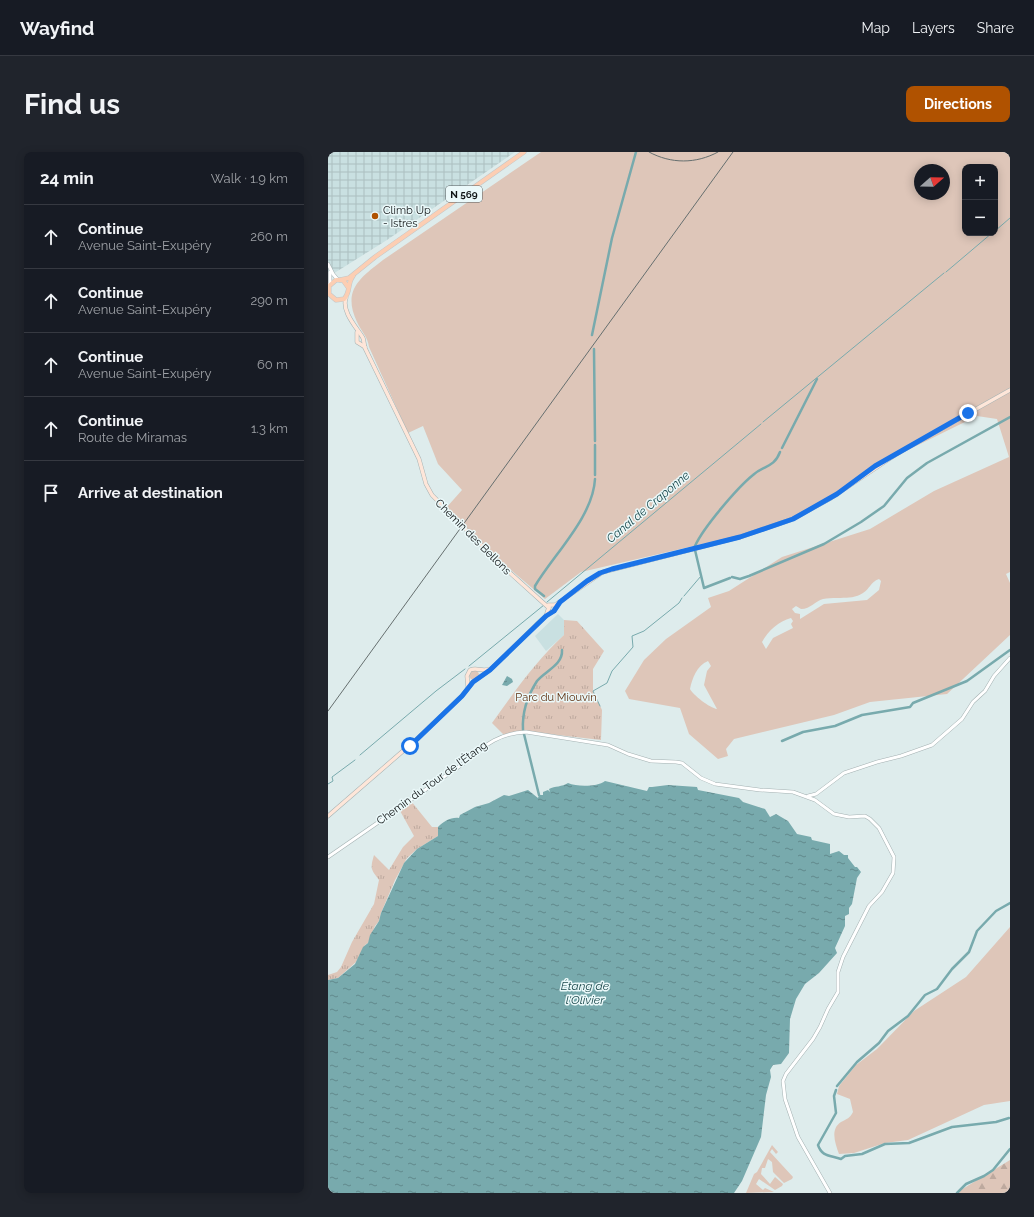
<!DOCTYPE html>
<meta charset="utf-8">
<style>
body{margin:0;font-family:Raleway,sans-serif;background:#20242c;color:#f1f3f6}
.controls{position:absolute;right:12px;top:12px;display:grid;overflow:hidden;border-radius:8px;box-shadow:0 2px 10px #0003}
.controls button{width:36px;height:36px;display:grid;place-items:center;padding:0;border:0;border-bottom:1px solid #363941;background:#171b24;color:#f1f3f6;font:20px sans-serif}
.compass{position:absolute;left:586px;top:12px;width:36px;height:36px;border-radius:50%;background:#171b24;box-shadow:0 2px 10px #0003;rotate:70deg}
.stop{position:absolute;width:12px;height:12px;margin:-9px;border:3px solid #1a73e8;border-radius:50%;background:#fff}
.stop.end{background:#1a73e8;border-color:#fff;box-shadow:0 1px 4px #0008}
.list{margin:0;padding:0;list-style:none}
h2{display:flex;justify-content:space-between;align-items:center;height:52px;margin:0;padding:0 16px;font-size:17px}
h2 small{font-size:13px;font-weight:400;color:#9ea1a6}
.list li{display:grid;grid-template-columns:26px 1fr auto;gap:12px;align-items:center;box-sizing:border-box;height:64px;padding:0 16px;border-top:1px solid #363941}
.list b{display:block;font-size:15px;white-space:nowrap}
.list p{margin:0;font-size:13px;white-space:nowrap;color:#9ea1a6}
.list em{font-size:13px;font-style:normal;color:#9ea1a6}
.icon{flex:none;width:22px;height:22px;fill:none;stroke:currentColor;stroke-width:2;stroke-linecap:round;stroke-linejoin:round}
.map{position:relative;flex:none;width:682px;height:1041px;overflow:hidden;border-radius:8px}
header{display:flex;align-items:center;gap:24px;box-sizing:border-box;height:56px;padding:0 20px;background:#171b24;border-bottom:1px solid #363941}
header strong{font-size:19px}
nav{display:flex;gap:22px;margin-inline-start:auto;font-size:14px}
.intro{display:flex;align-items:center;justify-content:space-between;box-sizing:border-box;height:96px;padding:0 24px}
h1{margin:0;font-size:28px}
.button{padding:10px 18px;border-radius:8px;background:#b05200;color:#fff;font-size:14px;font-weight:700}
main{display:flex;gap:24px;padding:0 24px}
aside{flex:1;background:#171b24;border-radius:8px;box-shadow:0 2px 10px #0003}
.map>svg:first-child{display:block}
</style>
<header>
<strong>Wayfind</strong>
<nav><a>Map</a><a>Layers</a><a>Share</a></nav>
</header>
<div class="intro"><h1>Find us</h1><a class="button">Directions</a></div>
<main>
<aside>
<h2>24 min<small>Walk · 1.9 km</small></h2>
<ul class="list">
<li><svg class="icon" aria-label="ahead" viewBox="0 0 24 24"><path d="M12 20V5M6 11l6-6 6 6"/></svg><div><b>Continue</b><p>Avenue Saint-Exupéry</p></div><em>260 m</em></li>
<li><svg class="icon" aria-label="ahead" viewBox="0 0 24 24"><path d="M12 20V5M6 11l6-6 6 6"/></svg><div><b>Continue</b><p>Avenue Saint-Exupéry</p></div><em>290 m</em></li>
<li><svg class="icon" aria-label="ahead" viewBox="0 0 24 24"><path d="M12 20V5M6 11l6-6 6 6"/></svg><div><b>Continue</b><p>Avenue Saint-Exupéry</p></div><em>60 m</em></li>
<li><svg class="icon" aria-label="ahead" viewBox="0 0 24 24"><path d="M12 20V5M6 11l6-6 6 6"/></svg><div><b>Continue</b><p>Route de Miramas</p></div><em>1.3 km</em></li>
<li><svg class="icon" aria-label="arrive" viewBox="0 0 24 24"><path d="M6 21V4h12l-3 4 3 4H6"/></svg><div><b>Arrive at destination</b></div></li>
</ul>
</aside>
<div class="map">
<svg width="682" height="1041" viewBox="0 0 682 1041">
<defs>
<pattern id="industrial-grid" width="8" height="8" patternUnits="userSpaceOnUse"><rect width="8" height="8" fill="#c9e0e1"/><path d="M0 4h8M4 0v8" fill="none" stroke="#acbfc0"/></pattern>
<pattern id="forest-firs" width="22" height="20" patternUnits="userSpaceOnUse"><rect width="22" height="20" fill="#dec6b9"/><path d="M5 1l3.5 6h-7zM16 11l3.5 6h-7z" fill="#bda99e"/></pattern>
<pattern id="park-tufts" width="24" height="20" patternUnits="userSpaceOnUse"><rect width="24" height="20" fill="#dec6b9"/><path d="M3 7l-1-3M5 7V3M7 7l1-3M15 17l-1-3M17 17v-4M19 17l1-3" fill="none" stroke="#bda99e"/></pattern>
<pattern id="water-ripples" width="26" height="14" patternUnits="userSpaceOnUse"><rect width="26" height="14" fill="#78aaad"/><path d="M2 4q2-2 4 0t4 0M15 11q2-2 4 0t4 0" fill="none" stroke="#61898c"/></pattern>
</defs>
<rect width="100%" height="100%" fill="#deecec"/>
<!-- built -->
<path fill="#c9e0e1" d="M 230,462 L 236,468 L 236,483 L 218,499 L 207,484 Z"/>
<!-- industrial -->
<path fill="url(#industrial-grid)" d="M 0,0 L 187,0 L 59,88 L 0,125 Z"/>
<!-- grass -->
<g fill="#dec6b9" fill-rule="evenodd">
<path d="M 213,0 L 682,0 L 682,420 L 678,422 L 682,431 L 682,483 L 619,542 L 542,550 L 506,563 L 406,587 L 398,597 L 400,604 L 390,607 L 361,582 L 352,556 L 301,547 L 297,539 L 316,508 L 338,487 L 383,455 L 380,446 L 401,439 L 454,405 L 542,377 L 606,339 L 681,305 L 669,267 L 649,264 L 580,298 L 452,374 L 253,420 L 217,447 L 164,402 L 118,356 L 134,338 L 110,312 L 95,274 L 80,281 L 41,195 C 40,185 33,179 29,170 C 14,138 32,126 55,108 ZM 637,15 L 667,15 L 667,81 L 637,81 ZM 592,18 L 616,18 L 616,42 L 592,42 ZM 551,427 L 553,429 L 551,438 L 539,448 L 496,452 L 472,467 L 472,462 L 467,461 L 464,457 L 468,454 L 473,457 C 483,457 487,449 495,447 C 508,444 523,449 535,441 C 542,437 542,430 551,427 ZM 463,466 L 465,469 L 463,472 L 465,476 L 445,486 L 438,497 L 434,490 C 440,479 451,469 463,466 ZM 380,509 L 383,514 L 379,519 L 376,533 L 389,557 C 382,556 365,543 362,537 C 364,527 369,513 380,509 Z"/>
<circle cx="146" cy="523" r="5"/>
<path d="M 682,775 L 682,949 L 656,953 L 580,988 L 557,991 L 526,1001 L 511,1002 C 507,991 502,977 513,970 C 519,967 522,966 525,960 L 522,947 L 509,942 L 511,934 L 528,913 L 549,897 L 586,859 L 638,825 Z"/>
<path d="M 444,993 L 450,1000 L 448,1002 L 444,997 L 442,1000 L 465,1025 L 464,1027 L 456,1031 L 445,1020 L 444,1010 L 440,1007 L 437,1016 L 434,1016 L 433,1022 L 442,1032 L 447,1025 L 455,1032 L 454,1034 L 447,1038 L 431,1027 L 428,1032 L 435,1038 L 437,1036 L 446,1040 L 418,1041 L 426,1022 L 429,1020 Z"/>
</g>
<!-- forest -->
<path fill="url(#forest-firs)" d="M 682,1008 L 682,1041 L 628,1041 Z"/>
<!-- park -->
<g fill="url(#park-tufts)">
<path d="M 236,468 L 249,469 L 276,499 L 265,517 L 265,539 L 274,558 L 273,588 L 195,579 L 176,583 L 164,571 C 186,540 208,509 236,483 Z"/>
<path d="M 83,649 L 104,675 L 110,675 L 110,684 L 89,697 L 79,706 L 67,728 L 53,761 L 51,769 L 47,774 L 40,791 L 37,793 L 28,810 L 10,826 L 0,828 L 0,823 L 9,820 L 13,815 L 24,790 L 46,752 L 51,728 C 43,717 42,717 46,703 L 61,718 L 75,695 L 86,684 L 71,657 Z"/>
</g>
<!-- water -->
<g fill="url(#water-ripples)">
<path d="M 179,524 L 184,527 L 185,530 L 179,534 L 174,533 Z"/>
<path d="M 277,629 L 319,639 L 321,635 L 324,635 L 340,633 L 369,635 L 370,638 L 411,646 L 415,650 L 437,657 L 442,665 L 448,662 L 460,669 L 469,682 L 483,685 L 484,688 L 502,692 L 502,702 L 511,699 L 516,703 L 520,703 L 520,706 L 527,715 L 529,715 L 533,720 L 529,726 L 524,752 L 521,756 L 521,762 L 517,764 L 517,774 L 507,796 L 509,801 L 491,821 L 477,832 L 468,847 L 462,867 L 461,901 L 453,912 L 445,913 L 442,918 L 443,925 L 438,943 L 433,985 L 414,1029 L 406,1041 L 0,1041 L 0,828 L 10,826 L 27,812 L 35,795 L 40,791 L 42,783 L 51,769 L 53,761 L 76,711 L 89,697 L 110,684 L 110,675 C 116,669 123,665 131,666 L 132,663 L 147,655 L 161,651 L 176,643 L 181,644 L 200,638 L 210,646 L 211,643 L 215,643 L 215,640 L 220,638 L 222,640 L 221,637 C 227,634 234,635 240,631 C 249,635 269,635 277,629 Z"/>
</g>
<g fill="none" stroke-linecap="round" stroke-linejoin="round">
<!-- stream -->
<g stroke="#78aaad" stroke-width="1">
<path d="M 667,79 L 682,66"/>
<path d="M 618,120 L 664,81"/>
<path d="M 435,270 L 616,121"/>
<path d="M 356,444 L 373,424"/>
<path d="M 219,450 L 433,272"/>
<path d="M 141,514 L 216,453"/>
<path d="M 272,554 L 265,539 L 279,531 L 284,519 L 305,495 L 304,484 L 316,479 L 351,451 L 354,446"/>
<path d="M 32,603 L 108,539 L 137,517"/>
<path d="M 0,632 L 5,629 L 4,625 L 27,608"/>
</g>
<!-- canal -->
<g stroke="#78aaad" stroke-width="2.5">
<path d="M 264,183 L 284,86 L 308,0"/>
<path d="M 266,197 L 267,289"/>
<path d="M 454,296 L 489,227"/>
<path d="M 267,323 L 267,293"/>
<path d="M 367,394 C 375,376 409,336 425,323 C 436,313 446,316 452,300"/>
<path d="M 367,398 L 376,436 L 402,426"/>
<path d="M 404,425 L 412,427 L 421,424 L 496,392 L 533,370 L 556,354 L 579,326 L 599,311 L 682,265"/>
<path d="M 216,444 L 207,437 L 207,434 C 226,402 265,365 267,327"/>
<path d="M 195,578 C 194,561 200,543 209,529 C 217,519 235,513 234,498"/>
<path d="M 196,582 L 211,643"/>
<path d="M 454,589 L 475,580 L 507,574 L 534,563 L 582,555 L 585,551 L 639,529 L 682,498"/>
<path d="M 509,934 L 529,910 L 551,891 L 560,879 L 580,864 L 597,843 L 609,837 L 624,817 L 641,800 L 649,779 L 668,759 L 682,751"/>
<path d="M 508,938 L 506,944 L 508,961 L 490,993 C 494,1005 502,1003 513,1007 L 517,1004 L 534,1002 L 557,992 L 581,991 L 624,975 L 668,970 L 681,966"/>
<path d="M 629,1041 L 638,1032 L 656,1024 L 665,1018 L 682,997"/>
</g>
<defs>
<g id="tertiary">
<path d="M 0,112 L 5,122 L 10,128"/>
<path d="M 2,132 L 2,120"/>
<path d="M 480,644 L 488,642 L 516,621 L 549,610 L 573,604 L 604,593 L 634,567 L 645,550 L 657,539 L 666,524 L 682,506"/>
<path d="M 0,705 L 139,609 C 158,592 172,581 198,580 L 280,593 L 300,602 L 323,609 L 348,610 L 354,611 L 373,626 L 387,632 L 432,638 L 465,640 L 487,648 L 506,662 L 521,665 L 537,664 L 542,667 L 551,676 L 566,705 L 565,721 L 554,740 L 541,754 L 515,805 L 510,820 L 510,840 L 500,857 L 492,875 L 485,887 L 458,922 L 455,929 L 457,947 L 470,985 L 502,1041"/>
</g>
<g id="secondary">
<path d="M 18,146 C 13,159 29,176 35,186 C 36,188 36,193 37,196 L 91,307 L 98,332 L 104,343 L 170,410 L 221,456"/>
<path d="M 29,180 L 29,190 L 37,195"/>
<path d="M 220,453 L 227,453 L 275,420 L 412,385 L 465,367 L 503,346 L 570,301 L 682,238"/>
<path d="M 219,463 L 226,459 L 229,453"/>
<path d="M 140,535 L 139,524 L 142,518 C 149,515 154,520 162,517"/>
<path d="M 0,664 L 90,586 L 134,544 L 145,530 L 162,518 L 208,473 L 218,464 L 221,455"/>
</g>
<g id="primary">
<path d="M 12,128 L 21,126 L 47,105 L 196,0"/>
<path d="M 20,135 L 15,128 L 8,128 L 1,134 L 1,142 L 8,148 L 16,147 C 23,140 19,131 25,124"/>
</g>
</defs>
<!-- tertiary casing -->
<use href="#tertiary" stroke="#a4b1b2" stroke-width="4"/>
<!-- secondary casing -->
<use href="#secondary" stroke="#a4b1b2" stroke-width="4.5"/>
<!-- primary casing -->
<use href="#primary" stroke="#c6c7c7" stroke-width="5"/>
<!-- tertiary -->
<use href="#tertiary" stroke="#fff" stroke-width="3"/>
<!-- secondary -->
<use href="#secondary" stroke="#fee6d9" stroke-width="3.5"/>
<!-- primary -->
<use href="#primary" stroke="#fcceb3" stroke-width="4"/>
<!-- rail -->
<g stroke="#666f6f" stroke-width="1">
<path d="M 321,0 C 343,12 368,12 390,0"/>
<path d="M 0,559 L 405,0"/>
</g>
</g>
<g fill="none" stroke-linecap="round" stroke-linejoin="round">
<!-- route -->
<path stroke="#1a73e8" stroke-width="5" d="M 82,594 L 134,544 L 145,530 L 162,518 L 218,464 L 226,459 L 232,450 L 259,429 L 272,421 L 284,417 L 412,385 L 465,367 L 509,342 L 547,314 L 640,261"/>
</g>
<!-- markers -->
<circle fill="#b05200" stroke="#ebf9fa" stroke-width="1.5" cx="47" cy="64" r="4"/>
<g text-anchor="middle" dominant-baseline="central" stroke-width="3" stroke-linejoin="round" paint-order="stroke">
<!-- shield labels -->
<rect fill="#ebf9fa" stroke="#52595a" stroke-width="1" x="118" y="34" width="36" height="16" rx="3"/>
<g font-size="10" font-weight="bold" fill="#111516">
<text x="136" y="42">N 569</text>
</g>
<!-- poi labels -->
<g font-size="11" fill="#111516" stroke="#ebf9fa" text-anchor="start">
<text x="55" y="58">Climb Up<tspan x="55" dy="13">- Istres</tspan></text>
</g>
<!-- street labels -->
<g font-size="11" fill="#111516" stroke="#ebf9fa">
<text transform="translate(145 385) rotate(45)">Chemin des Bellons</text>
<text transform="translate(104 631) rotate(-36)">Chemin du Tour de l'Étang</text>
</g>
<!-- park labels -->
<g font-size="11" fill="#5f2f0e" stroke="#ebf9fa">
<text x="228" y="545">Parc du Miouvin</text>
</g>
<!-- water labels -->
<g font-size="12" font-style="italic" fill="#1b494c" stroke="#ebf9fa">
<text transform="translate(320 355) rotate(-40)">Canal de Craponne</text>
<text x="257" y="834">Étang de<tspan x="257" dy="14">l'Olivier</tspan></text>
</g>
</g>
</svg>
<div class="controls">
<button>+</button>
<button>−</button>
</div>
<svg class="compass" viewBox="-18 -18 36 36"><path d="M0-13l5 13h-10z" fill="#e53935"/><path d="M0 13l5-13h-10z" fill="#9ea1a6"/></svg>
<div class="stop" style="left:82px;top:594px"></div>
<div class="stop end" style="left:640px;top:261px"></div>
</div>
</main>
